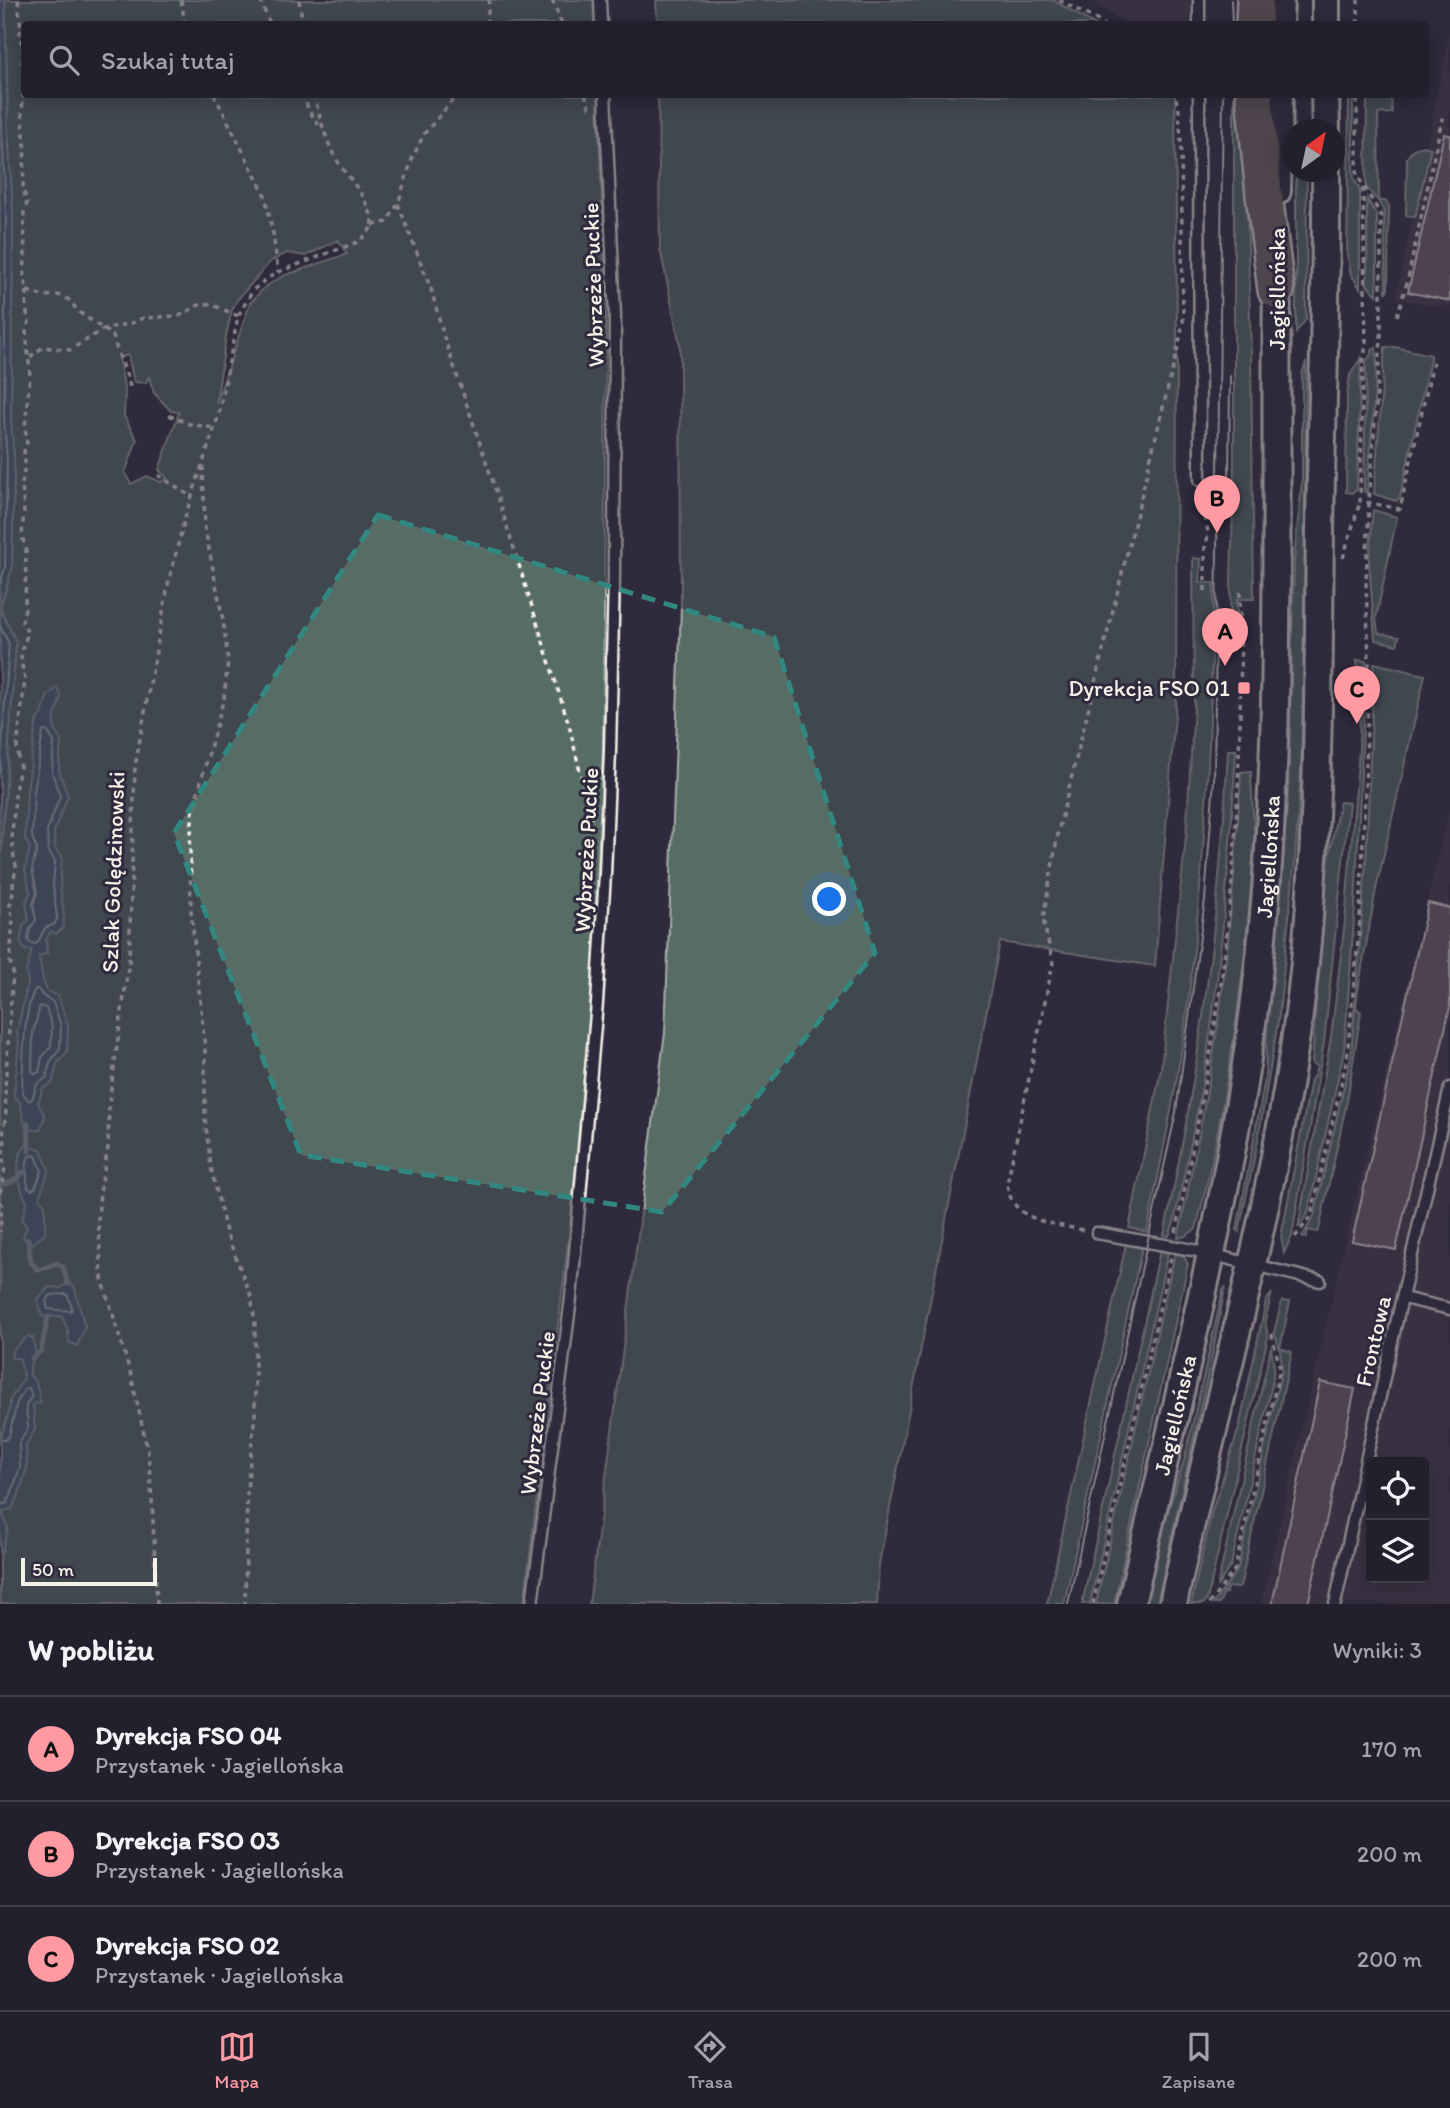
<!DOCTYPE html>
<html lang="pl">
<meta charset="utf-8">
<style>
body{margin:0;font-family:Itim,sans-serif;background:#2f2d3a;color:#f1f3f6}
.controls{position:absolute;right:21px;bottom:21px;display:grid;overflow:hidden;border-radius:7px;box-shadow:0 4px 18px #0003}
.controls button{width:63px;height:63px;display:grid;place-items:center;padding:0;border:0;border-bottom:2px solid #403e4a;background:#23202e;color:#f1f3f6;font:35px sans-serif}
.compass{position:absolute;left:1282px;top:119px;width:63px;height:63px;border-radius:50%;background:#23202e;box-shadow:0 4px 18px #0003;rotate:33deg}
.scale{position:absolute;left:21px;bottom:18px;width:136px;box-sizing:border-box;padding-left:7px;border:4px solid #f4f1e8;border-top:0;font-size:19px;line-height:24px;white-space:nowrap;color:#f4f1e8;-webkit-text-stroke:5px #2f2a3d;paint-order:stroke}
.you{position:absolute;left:830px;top:900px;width:24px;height:24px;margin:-18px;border:5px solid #fff;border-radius:50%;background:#1a73e8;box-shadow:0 0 0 10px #1a73e833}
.badge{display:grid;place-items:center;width:46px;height:46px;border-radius:50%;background:#ff9aa2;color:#111;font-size:23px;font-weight:700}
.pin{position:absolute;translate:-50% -58px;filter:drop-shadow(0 2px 4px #0008)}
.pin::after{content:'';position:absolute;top:37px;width:24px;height:21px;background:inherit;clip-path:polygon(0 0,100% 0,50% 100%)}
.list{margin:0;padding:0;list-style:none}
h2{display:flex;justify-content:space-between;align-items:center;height:91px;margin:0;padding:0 28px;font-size:30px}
h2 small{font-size:23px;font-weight:400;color:#a3a3aa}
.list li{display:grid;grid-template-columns:46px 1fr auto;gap:21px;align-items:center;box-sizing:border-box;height:105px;padding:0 28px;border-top:2px solid #403e4a}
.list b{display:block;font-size:26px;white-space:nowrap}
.list p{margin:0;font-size:23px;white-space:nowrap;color:#a3a3aa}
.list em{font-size:23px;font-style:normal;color:#a3a3aa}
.icon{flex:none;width:38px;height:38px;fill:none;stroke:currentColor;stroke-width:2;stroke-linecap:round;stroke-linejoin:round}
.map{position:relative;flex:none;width:1450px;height:1604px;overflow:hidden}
.search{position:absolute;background:#23202e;box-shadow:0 4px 18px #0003;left:21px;right:21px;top:21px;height:77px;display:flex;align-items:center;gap:18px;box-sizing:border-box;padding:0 24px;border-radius:7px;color:#a3a3aa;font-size:26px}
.sheet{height:406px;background:#23202e}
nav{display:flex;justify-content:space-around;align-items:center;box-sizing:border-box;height:98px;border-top:2px solid #403e4a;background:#23202e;font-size:19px;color:#a3a3aa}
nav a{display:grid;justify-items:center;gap:4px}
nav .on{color:#ff9aa2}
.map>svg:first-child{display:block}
</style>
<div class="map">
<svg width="1450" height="1604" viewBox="0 0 1450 1604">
<rect width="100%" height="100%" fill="#2f2a3d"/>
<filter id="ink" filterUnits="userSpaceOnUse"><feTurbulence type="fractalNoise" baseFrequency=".0143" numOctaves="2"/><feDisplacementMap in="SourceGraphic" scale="14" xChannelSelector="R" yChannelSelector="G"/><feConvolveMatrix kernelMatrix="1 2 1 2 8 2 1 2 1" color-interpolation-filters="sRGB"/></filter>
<g filter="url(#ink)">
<!-- built -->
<g fill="#453a4a" fill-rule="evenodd">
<path d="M 1089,0 L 1191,0 L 1190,24 L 1128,24 Z"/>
<path d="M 1450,31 L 1450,309 L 1396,298 Z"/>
<path d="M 1450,805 L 1450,1604 L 1261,1604 L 1340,1264 ZM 1371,1462 L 1424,1462 L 1424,1578 L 1371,1578 Z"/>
</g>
<!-- green -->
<g fill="#596c66" stroke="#a6aea7" stroke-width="2" fill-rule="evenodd">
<path d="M 5,0 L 594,0 L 595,24 L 24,24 L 24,94 L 598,95 L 606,320 L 603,750 L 593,976 L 571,1219 L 524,1604 L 0,1604 L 0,869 L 16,642 L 0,608 L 12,569 L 14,460 L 11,419 L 13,214 L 8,131 ZM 338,240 L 347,254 L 283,276 L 265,287 L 250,303 L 216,404 L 226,336 L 232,310 L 237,300 L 271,261 L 287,253 L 306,256 ZM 128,355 L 134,382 L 146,383 L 149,377 L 154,393 L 171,411 L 179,412 L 159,470 L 167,478 L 161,482 L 147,476 L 131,484 L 125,473 L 137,440 L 124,416 L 125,392 L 119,358 Z"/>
<path d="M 656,0 L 1053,0 L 1094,24 L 657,24 Z"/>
<path d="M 1244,94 L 1251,355 L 1254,599 L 1237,599 L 1237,622 L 1230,622 L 1234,463 L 1234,95 Z"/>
<path d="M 1349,94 L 1353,95 L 1353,171 L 1354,179 L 1360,190 L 1360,288 L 1351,274 L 1347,254 Z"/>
<path d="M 658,95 L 1175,95 L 1177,328 L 1176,702 L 1155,966 L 1000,942 L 879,1564 L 877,1604 L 589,1604 L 665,1033 L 681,607 L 680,345 L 660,248 Z"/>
<path d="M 1367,95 L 1391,95 L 1392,113 L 1378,114 L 1379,201 L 1385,201 L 1389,205 L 1388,289 L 1386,293 L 1384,212 L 1379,202 L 1366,187 Z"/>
<path d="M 1423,146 L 1431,148 L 1415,217 L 1406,215 L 1407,158 L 1413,149 Z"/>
<path d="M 1296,172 L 1307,172 L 1306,319 L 1296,333 Z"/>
<path d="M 1367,199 L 1377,216 L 1377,295 L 1367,285 Z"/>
<path d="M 1385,347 L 1395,347 L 1431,355 L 1400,497 L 1396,501 L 1374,494 Z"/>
<path d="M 1376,348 L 1377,362 L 1367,494 L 1364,491 L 1366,361 L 1372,353 L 1372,350 Z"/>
<path d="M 1361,358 L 1357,490 L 1353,493 L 1346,492 L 1347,395 L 1350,375 Z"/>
<path d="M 1306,362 L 1304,659 L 1301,773 L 1295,858 L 1279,1015 L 1258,1140 L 1239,1232 L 1237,1230 L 1265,1079 L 1267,1023 L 1279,905 L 1288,793 L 1294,560 L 1302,482 L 1302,374 Z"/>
<path d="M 1373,510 L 1397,517 L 1376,618 L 1378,633 L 1399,637 L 1397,645 L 1375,640 L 1369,562 Z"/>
<path d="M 1193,558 L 1201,559 L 1200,583 L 1214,583 C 1211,723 1206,862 1188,1002 C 1179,1079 1162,1155 1147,1232 L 1129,1228 L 1161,1069 L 1186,837 L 1194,706 Z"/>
<path d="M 1357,660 L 1366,661 L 1355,907 L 1344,1051 L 1308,1213 L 1298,1228 L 1331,1037 L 1345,921 L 1359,750 L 1360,697 Z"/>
<path d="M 1374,663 L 1425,675 L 1376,889 L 1357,996 L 1356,1008 L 1361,1012 L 1347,1101 L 1319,1230 L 1317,1232 L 1308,1230 L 1306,1238 L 1302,1237 L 1314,1216 L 1351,1056 L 1366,862 Z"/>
<path d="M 1228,750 L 1236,750 C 1230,861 1221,971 1203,1081 C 1195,1128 1184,1175 1174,1222 L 1169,1236 L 1164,1235 C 1199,1074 1220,914 1228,750 Z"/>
<path d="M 1251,771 C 1251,796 1255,821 1254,846 C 1246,970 1227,1108 1196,1229 L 1185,1236 L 1178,1238 C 1193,1166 1208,1095 1218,1022 C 1230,939 1236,856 1241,772 Z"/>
<path d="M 1340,802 L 1349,803 L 1324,1042 L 1292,1236 L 1284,1253 L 1281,1237 L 1311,1080 L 1315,1074 L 1317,1066 L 1312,1064 C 1318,977 1319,888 1340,802 Z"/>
<path d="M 1126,1244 L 1142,1248 L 1064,1604 L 1047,1604 Z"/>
<path d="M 1160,1251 L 1168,1252 L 1090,1604 L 1082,1604 Z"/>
<path d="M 1175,1253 L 1183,1255 L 1188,1264 L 1114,1604 L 1096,1604 Z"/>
<path d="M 1225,1288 L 1213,1351 L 1157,1604 L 1145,1604 L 1160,1537 L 1185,1457 L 1223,1290 Z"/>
<path d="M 1272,1293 L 1265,1320 L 1268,1337 L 1207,1600 L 1203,1604 L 1191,1604 L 1212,1511 L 1239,1428 L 1266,1301 Z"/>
<path d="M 1282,1301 L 1290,1302 L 1280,1348 L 1292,1352 L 1240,1587 L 1238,1588 L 1227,1587 L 1226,1593 L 1224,1592 L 1219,1604 L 1213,1604 L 1238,1568 L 1282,1368 L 1280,1349 L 1274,1332 Z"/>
<path d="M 1271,1347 L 1274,1367 L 1272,1384 L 1231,1565 L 1217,1587 Z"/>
</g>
<!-- water -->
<g fill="#4d6677" stroke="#909ea4" stroke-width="2">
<path d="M 0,0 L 5,0 L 8,131 L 13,214 L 11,419 L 14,460 L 12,569 L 0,608 L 16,642 L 0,869 Z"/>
<path d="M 57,687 L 61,697 L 55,716 L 54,727 L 61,741 L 59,771 L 68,796 L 54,831 L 55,849 L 62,857 L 60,886 L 64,918 L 63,928 L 56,934 L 51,931 L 46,940 L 47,953 L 39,956 L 43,980 L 47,991 L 58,996 L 68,1025 L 67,1052 L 57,1064 L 52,1084 L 43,1088 L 38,1103 L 45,1116 L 40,1130 L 26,1130 L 20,1103 L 14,1096 L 19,1042 L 17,1033 L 28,982 L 26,972 L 32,950 L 25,950 L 20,942 L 23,925 L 29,920 L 26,902 L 30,893 L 25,869 L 30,848 L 25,839 L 27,791 L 37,719 L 42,714 L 47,697 Z"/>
<path d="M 25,1146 L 41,1149 L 49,1171 L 39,1198 L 45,1206 L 45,1234 L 29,1246 L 23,1236 L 27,1227 L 22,1220 L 27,1201 C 20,1191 17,1171 19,1158 C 20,1154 23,1150 25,1146 Z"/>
<path d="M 68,1284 L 74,1286 L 85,1327 L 77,1346 L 69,1342 L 68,1331 L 62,1316 L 43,1317 L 37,1300 L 49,1287 L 60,1288 Z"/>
<path d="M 28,1336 L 33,1338 L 36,1356 L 30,1365 L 30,1376 L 36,1382 L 41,1403 L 33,1404 L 35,1430 L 26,1444 L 27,1467 L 18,1497 L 12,1509 L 2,1512 L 8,1528 L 0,1559 L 0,1441 L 10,1408 L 10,1400 L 24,1378 L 20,1359 L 11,1357 L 13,1350 Z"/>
</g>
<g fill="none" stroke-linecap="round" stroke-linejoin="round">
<!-- shore -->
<g stroke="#b1b9bb" stroke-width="2">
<path d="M 0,83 L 6,214 L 4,418 L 7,461 L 5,568 L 0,584"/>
<path d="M 0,626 L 9,644 L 0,772"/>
<path d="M 43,731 L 48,732 L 54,742 L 52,772 L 60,796 L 47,831 L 48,851 L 55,861 L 53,885 L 57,918 L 55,924 L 45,928 L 38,942 L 35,944 L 29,942 L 28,939 L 30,929 L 36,920 L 33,904 L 37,893 L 32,869 L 37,849 L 32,837 L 34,792 Z"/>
<path d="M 35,989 L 38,989 L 43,996 L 53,1002 L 61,1026 L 60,1049 L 50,1062 L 46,1078 L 37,1084 L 32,1099 L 29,1101 L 22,1092 C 23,1065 23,1011 35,989 Z"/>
<path d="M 40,1006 L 46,1008 L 52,1027 L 51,1046 L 42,1058 L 39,1072 L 35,1074 L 32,1070 L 33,1033 Z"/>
<path d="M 30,1155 L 36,1156 L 42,1171 L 35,1188 L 32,1190 L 28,1188 C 27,1178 24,1163 30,1155 Z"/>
<path d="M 67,1294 L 72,1307 L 71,1311 L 48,1309 L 46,1301 L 51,1295 Z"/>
<path d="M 0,1440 L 5,1440 L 9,1436 L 17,1402 L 25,1389 L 29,1388 L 32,1396 L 26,1405 L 28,1428 L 19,1443 L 20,1467 L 11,1495 L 7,1503 L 0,1505"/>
</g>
<!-- stream -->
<g stroke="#909ea4" stroke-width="5">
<path d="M 28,1123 L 29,1151"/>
<path d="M 0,1184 C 12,1184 16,1180 23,1172"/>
<path d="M 28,1239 L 31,1262 L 38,1270 L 57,1263 L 63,1267 L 68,1284"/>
<path d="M 32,1358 L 41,1351 L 48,1317"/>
</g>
</g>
<!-- building -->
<g fill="#775e68" stroke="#f4f1e8" stroke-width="2">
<path d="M 1444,134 L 1450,135 L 1450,301 L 1408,292 Z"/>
<path d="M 1428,903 L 1450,908 L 1450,1007 L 1396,1250 L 1352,1241 Z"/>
<path d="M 1320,1382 L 1355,1389 L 1308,1604 L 1272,1604 Z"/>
</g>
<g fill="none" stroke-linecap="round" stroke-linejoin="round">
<defs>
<g id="lane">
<path d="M 600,0 L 601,24"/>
<path d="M 1199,24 L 1199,0"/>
<path d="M 1199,94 L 1200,480"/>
<path d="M 1097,1233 L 1193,1250 L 1320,1281"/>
<path d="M 1403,1298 L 1450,1309"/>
<path d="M 532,1604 L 571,1298 L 597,1003 L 605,874 L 610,752 L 614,575 L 615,316 L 605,94"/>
<path d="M 1335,1604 L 1388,1359 L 1450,1088"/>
</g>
<g id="secondary">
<path d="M 1279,24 L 1280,0"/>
<path d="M 1326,24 L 1326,0"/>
<path d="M 1325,94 L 1326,130"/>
<path d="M 1277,191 L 1279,94"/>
<path id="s1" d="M 1131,1604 C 1176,1404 1229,1205 1255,1001 C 1285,760 1274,515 1277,272"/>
<path d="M 1173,1604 C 1215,1407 1272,1214 1299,1014 C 1320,853 1318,690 1320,528 C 1322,409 1327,290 1326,172"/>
</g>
<g id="highway">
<path d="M 1254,24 L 1255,0"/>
<path d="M 1254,94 L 1264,194 L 1276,290"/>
</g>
</defs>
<!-- lane casing -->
<use href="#lane" stroke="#f4f1e8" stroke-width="15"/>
<!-- secondary casing -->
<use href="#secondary" stroke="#f4f1e8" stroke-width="32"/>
<!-- highway casing -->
<use href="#highway" stroke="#f4f1e8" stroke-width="40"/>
<!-- path -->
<g stroke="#f4f1e8" stroke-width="3.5" stroke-dasharray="5 5" stroke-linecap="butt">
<path d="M 18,0 L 21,29 L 19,37 C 27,50 19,62 24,73"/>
<path d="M 181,0 L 185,24"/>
<path d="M 260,0 L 270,24"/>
<path d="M 299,0 L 303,24"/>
<path d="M 552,0 L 562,24"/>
<path d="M 1059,0 L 1104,24"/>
<path d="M 487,24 L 489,0"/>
<path d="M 1358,24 L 1358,0"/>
<path d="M 214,94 L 265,195 L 273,233 L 278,272"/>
<path d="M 302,94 L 310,112 L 321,129"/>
<path d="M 314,94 C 319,115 324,134 333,153 C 345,177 370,196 373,225"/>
<path d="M 585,94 L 591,113"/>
<path d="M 1363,188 L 1366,345 L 1363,362 L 1360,501 L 1400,509 L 1434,358"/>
<path d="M 398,204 L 431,289 L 444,337 L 494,485 L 569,725 L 592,822"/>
<path d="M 373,225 L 387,222 L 398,204 L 412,159 L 424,134 L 458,94"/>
<path d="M 27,291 L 43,296 L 58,295 L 68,299 L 79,312 L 113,336 C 117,354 126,369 130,387"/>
<path d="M 1397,316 L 1407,283 L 1442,119 L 1446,121"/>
<path d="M 30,357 L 43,347 L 70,350 L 104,329 L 132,323 L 143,318 L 179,316 L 201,304 L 211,304 L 238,316"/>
<path d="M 169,415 L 189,424 L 214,428"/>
<path d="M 203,466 L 205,529 L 223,620 L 228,660 L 224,698 L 193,810 L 190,846 L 191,910 L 205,1049 L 205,1119 L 211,1167 L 226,1232 L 251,1296 L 255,1322 L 255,1414 L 247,1490 L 245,1604"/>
<path d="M 158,475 L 192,497"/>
<path d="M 1343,558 L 1360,502"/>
<path d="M 1205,591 L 1205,544 C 1211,534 1206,526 1205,515 C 1205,507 1205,498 1205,490"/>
<path d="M 0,1193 L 5,1168 L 2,1155 L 5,1145 L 3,1127 L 6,1118 L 5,1087 L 13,972 L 10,962 L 13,918 L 9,907 C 16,893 10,882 17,869 L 14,859 L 12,833 L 16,786 L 20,767 L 17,748 L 25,679 L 21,661 L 21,651 L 28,633 L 22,622 L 25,608 L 26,549 L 22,537 L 24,510 L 22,484 L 25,463 L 24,451 L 27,443 L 25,427 L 30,375 L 26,330 L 29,322 L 26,308 L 27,291 L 24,276 L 25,260 L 24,212 L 27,203 L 23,189 L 25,146 L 22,114 L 24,82"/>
<path d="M 0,1201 L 2,1205 L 0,1232"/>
<path d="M 1083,1230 C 1061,1225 1024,1223 1012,1200 C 1009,1195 1008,1189 1007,1184 L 1053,963 L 1043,919 L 1059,828 L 1179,343 L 1183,322 L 1181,141 L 1179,111 L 1175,94"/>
<path d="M 1176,1232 C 1194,1142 1213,1051 1224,959 C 1239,838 1242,714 1240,592"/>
<path d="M 1295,1237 L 1311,1216 L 1347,1058 L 1360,919 L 1366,765 L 1369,661 L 1366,584 L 1369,503 L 1381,339 L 1381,215 L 1357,175 L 1357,94"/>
<path d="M 157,1604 L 152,1500 L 148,1452 L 131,1375 L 102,1278 L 98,1220 L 100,1192 L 108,1148 L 109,1103 L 129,961 L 135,766 L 169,580 L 186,514 L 219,414 L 238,316 L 253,290 L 265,280 L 278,272 L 358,242 L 367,234 L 373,225"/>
<path d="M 1093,1604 L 1171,1257"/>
<path d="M 1209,1604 L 1235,1569 L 1280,1368 L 1271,1332"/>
</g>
<!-- lane -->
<use href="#lane" stroke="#2f2a3d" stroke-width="10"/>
<!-- secondary -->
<use href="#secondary" stroke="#2f2a3d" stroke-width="26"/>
<!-- highway -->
<use href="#highway" stroke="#766964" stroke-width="35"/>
<!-- tram -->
<g stroke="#f4f1e8" stroke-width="2">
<path d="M 1231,0 L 1232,24"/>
<path d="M 1229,480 L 1230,375"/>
<path d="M 1068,1604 L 1176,1112 L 1205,900 L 1214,779 L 1223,94"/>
</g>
</g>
</g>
<!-- marked area -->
<path d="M0 0H1450V1604H0ZM 378,515 L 774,637 L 875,953 L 662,1212 L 301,1155 L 174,833 Z" fill="#2f2a3d" fill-opacity=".55" fill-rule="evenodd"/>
<path fill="none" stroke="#318880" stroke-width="5" stroke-dasharray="14 9" stroke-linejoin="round" d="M 378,515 L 774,637 L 875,953 L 662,1212 L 301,1155 L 174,833 Z"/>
<!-- markers -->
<rect fill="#ff9aa2" stroke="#2f2a3d" stroke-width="2.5" x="1237" y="681" width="14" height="14" rx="3.5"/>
<g text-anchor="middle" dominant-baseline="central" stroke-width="6" stroke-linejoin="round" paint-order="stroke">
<!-- street labels -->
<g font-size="23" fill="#f4f1e8" stroke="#2f2a3d">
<text transform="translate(593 285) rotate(-92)">Wybrzeże Puckie</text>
<text transform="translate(1277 289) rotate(-90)">Jagiellońska</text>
<text transform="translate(586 850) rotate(-87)">Wybrzeże Puckie</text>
<text stroke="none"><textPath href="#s1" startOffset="761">Jagiellońska</textPath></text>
<text transform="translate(113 872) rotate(-88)">Szlak Golędzinowski</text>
<text transform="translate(1373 1341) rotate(-77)">Frontowa</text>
<text transform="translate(537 1413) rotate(-83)">Wybrzeże Puckie</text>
<text stroke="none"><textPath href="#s1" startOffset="194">Jagiellońska</textPath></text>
</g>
<!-- poi labels -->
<g font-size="23" fill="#f4f1e8" stroke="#2f2a3d" text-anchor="end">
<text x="1230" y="688">Dyrekcja FSO 01</text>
</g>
</g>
</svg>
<div class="controls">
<button><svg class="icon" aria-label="locate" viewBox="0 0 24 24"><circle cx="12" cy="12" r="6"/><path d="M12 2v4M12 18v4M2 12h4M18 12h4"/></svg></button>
<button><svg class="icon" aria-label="layers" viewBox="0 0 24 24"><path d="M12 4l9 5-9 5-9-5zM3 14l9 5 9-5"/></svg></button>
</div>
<svg class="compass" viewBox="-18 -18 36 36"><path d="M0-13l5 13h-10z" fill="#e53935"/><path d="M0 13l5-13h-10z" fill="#a3a3aa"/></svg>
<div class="scale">50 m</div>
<div class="you"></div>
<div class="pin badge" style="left:1225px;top:666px">A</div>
<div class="pin badge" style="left:1217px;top:533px">B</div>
<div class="pin badge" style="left:1357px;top:724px">C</div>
<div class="search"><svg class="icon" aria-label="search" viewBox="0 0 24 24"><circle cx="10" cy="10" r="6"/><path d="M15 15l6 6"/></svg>Szukaj tutaj</div>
</div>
<section class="sheet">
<h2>W pobliżu<small>Wyniki: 3</small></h2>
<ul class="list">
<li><span class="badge">A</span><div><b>Dyrekcja FSO 04</b><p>Przystanek · Jagiellońska</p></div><em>170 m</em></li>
<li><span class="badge">B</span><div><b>Dyrekcja FSO 03</b><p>Przystanek · Jagiellońska</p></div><em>200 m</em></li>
<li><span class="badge">C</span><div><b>Dyrekcja FSO 02</b><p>Przystanek · Jagiellońska</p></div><em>200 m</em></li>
</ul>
</section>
<nav>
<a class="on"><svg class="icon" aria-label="map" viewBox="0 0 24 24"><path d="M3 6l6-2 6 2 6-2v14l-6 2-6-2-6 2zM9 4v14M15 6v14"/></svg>Mapa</a>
<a><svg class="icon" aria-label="directions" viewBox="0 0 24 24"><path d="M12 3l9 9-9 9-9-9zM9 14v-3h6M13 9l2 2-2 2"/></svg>Trasa</a>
<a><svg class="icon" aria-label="saved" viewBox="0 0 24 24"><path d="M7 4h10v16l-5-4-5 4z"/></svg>Zapisane</a>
</nav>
